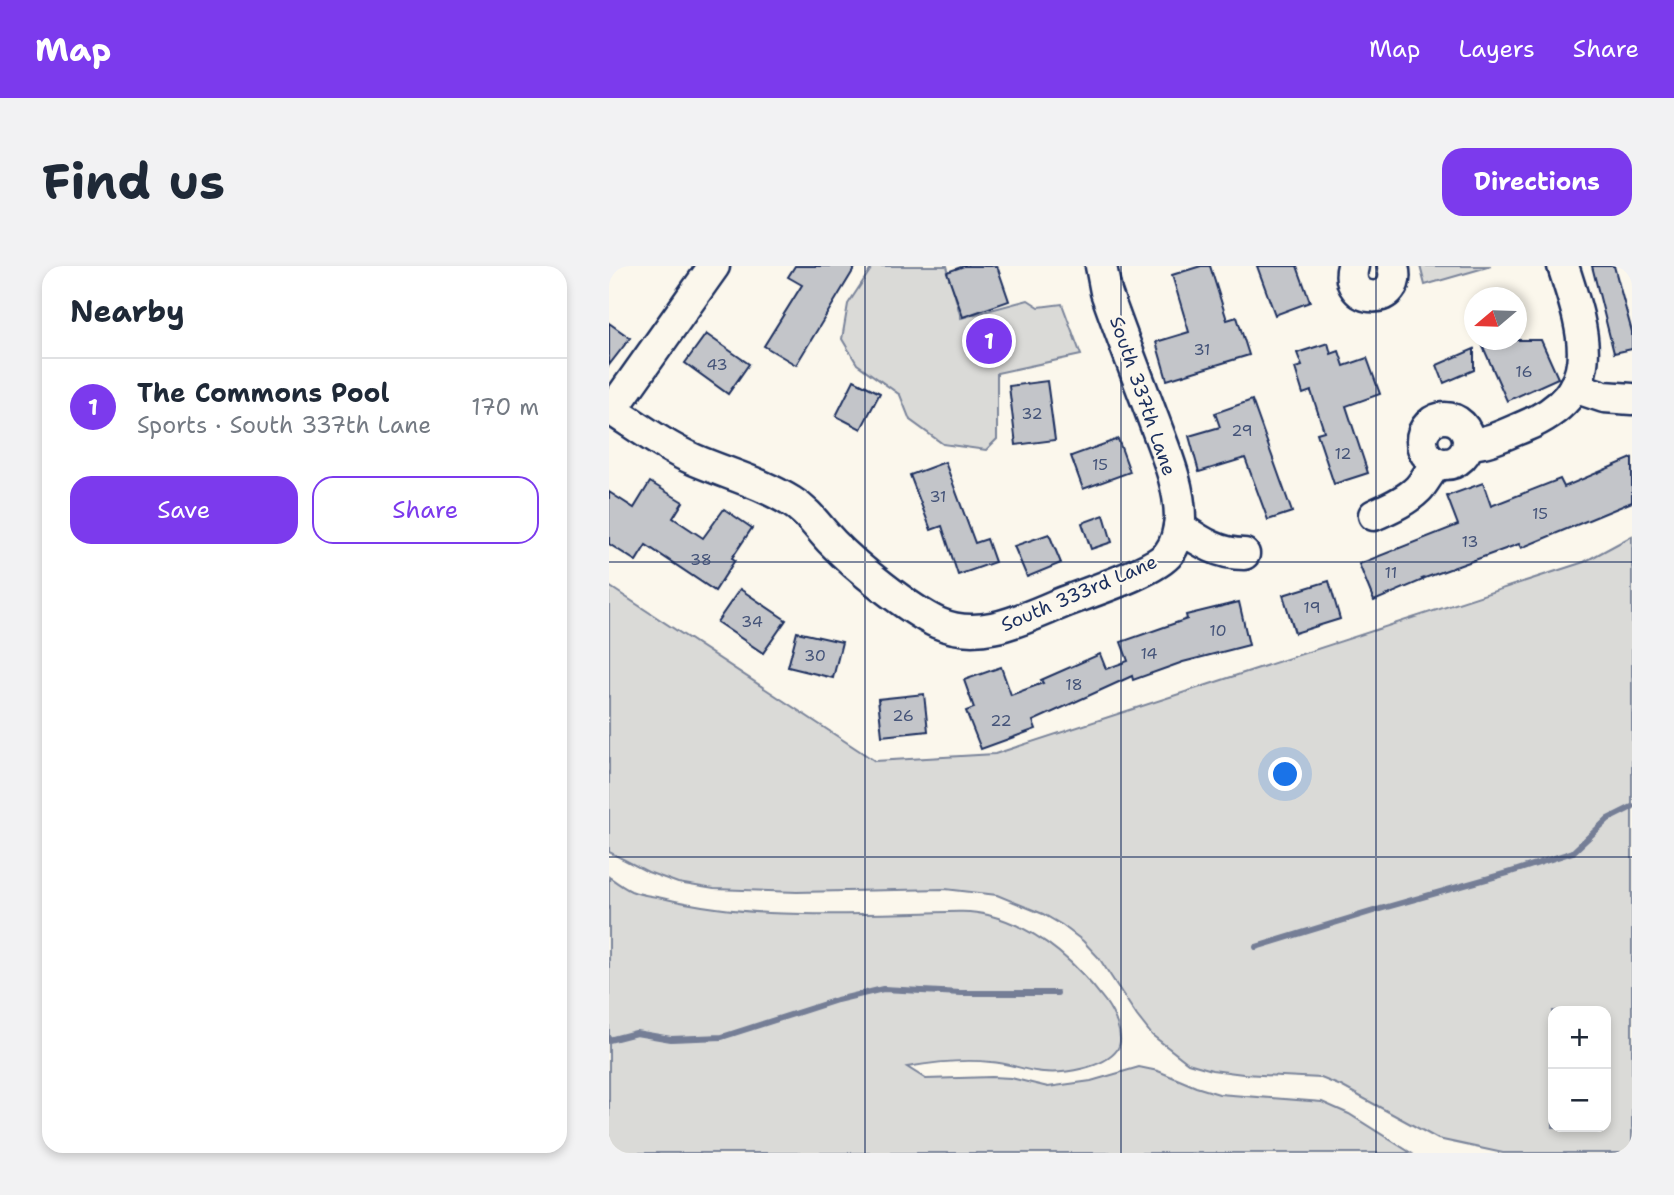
<!DOCTYPE html>
<meta charset="utf-8">
<style>
body{margin:0;font-family:"Shantell Sans",sans-serif;background:#f2f2f3;color:#1f2937}
.controls{position:absolute;right:21px;bottom:21px;display:grid;overflow:hidden;border-radius:14px;box-shadow:0 4px 10px #0003}
.controls button{width:63px;height:63px;display:grid;place-items:center;padding:0;border:0;border-bottom:2px solid #e0e1e3;background:#fff;color:#1f2937;font:35px sans-serif}
.compass{position:absolute;left:855px;top:21px;width:63px;height:63px;border-radius:50%;background:#fff;box-shadow:0 4px 10px #0003;rotate:251deg}
.you{position:absolute;left:677px;top:509px;width:24px;height:24px;margin:-18px;border:5px solid #fff;border-radius:50%;background:#1a73e8;box-shadow:0 0 0 10px #1a73e833}
.badge{display:grid;place-items:center;width:46px;height:46px;border-radius:50%;background:#7c3aed;color:#fff;font-size:23px;font-weight:700}
.pin{position:absolute;translate:-50% -50%;border:4px solid #fff;box-shadow:0 2px 7px #0006}
.list{margin:0;padding:0;list-style:none}
h2{display:flex;justify-content:space-between;align-items:center;height:91px;margin:0;padding:0 28px;font-size:30px}
h2 small{font-size:23px;font-weight:400;color:#747a83}
.list li{display:grid;grid-template-columns:46px 1fr auto;gap:21px;align-items:center;box-sizing:border-box;height:98px;padding:0 28px;border-top:2px solid #e0e1e3}
.list b{display:block;font-size:26px;white-space:nowrap}
.list p{margin:0;font-size:23px;white-space:nowrap;color:#747a83}
.list em{font-size:23px;font-style:normal;color:#747a83}
.actions{display:flex;gap:14px;padding:21px 28px}
.actions a{flex:1;padding:16px 0;border:2px solid #7c3aed;border-radius:21px;text-align:center;font-size:24px;color:#7c3aed}
.actions .main{background:#7c3aed;color:#fff}
.map{position:relative;flex:none;width:1023px;height:887px;overflow:hidden;border-radius:21px}
header{display:flex;align-items:center;gap:42px;box-sizing:border-box;height:98px;padding:0 35px;background:#7c3aed;color:#fff}
header strong{font-size:33px}
nav{display:flex;gap:38px;margin-inline-start:auto;font-size:24px}
.intro{display:flex;align-items:center;justify-content:space-between;box-sizing:border-box;height:168px;padding:0 42px}
h1{margin:0;font-size:49px}
.button{padding:18px 32px;border-radius:21px;background:#7c3aed;color:#fff;font-size:24px;font-weight:700}
main{display:flex;gap:42px;padding:0 42px}
aside{flex:1;background:#fff;border-radius:21px;box-shadow:0 4px 10px #0003}
.map>svg:first-child{display:block}
</style>
<header>
<strong>Map</strong>
<nav><a>Map</a><a>Layers</a><a>Share</a></nav>
</header>
<div class="intro"><h1>Find us</h1><a class="button">Directions</a></div>
<main>
<aside>
<h2>Nearby<small></small></h2>
<ul class="list">
<li><span class="badge">1</span><div><b>The Commons Pool</b><p>Sports · South 337th Lane</p></div><em>170 m</em></li>
</ul>
<div class="actions"><a class="main">Save</a><a>Share</a></div>
</aside>
<div class="map">
<svg width="1023" height="887" viewBox="0 0 1023 887">
<rect width="100%" height="100%" fill="#fbf7ec"/>
<filter id="ink" filterUnits="userSpaceOnUse"><feTurbulence type="fractalNoise" baseFrequency=".0143" numOctaves="2"/><feDisplacementMap in="SourceGraphic" scale="14" xChannelSelector="R" yChannelSelector="G"/><feConvolveMatrix kernelMatrix="1 2 1 2 8 2 1 2 1" color-interpolation-filters="sRGB"/></filter>
<g filter="url(#ink)">
<!-- green -->
<g fill="#dadad7" stroke="#7a849a" stroke-width="2" fill-rule="evenodd">
<path d="M 264,0 L 338,0 L 352,52 L 419,34 L 430,41 L 453,38 L 472,89 L 388,107 L 388,173 L 377,184 L 334,178 L 301,154 L 291,129 L 248,98 L 233,73 L 239,38 Z"/>
<path d="M 811,0 L 882,0 L 816,19 Z"/>
<path d="M 1023,270 L 1023,887 L 894,887 L 829,873 L 732,820 L 712,812 L 634,808 L 603,804 L 579,797 L 543,769 L 528,750 L 490,692 L 474,675 L 453,659 L 434,648 L 388,629 L 336,623 L 188,626 L 105,623 L 69,617 L 39,606 L 0,586 L 0,320 L 266,495 L 386,488 L 975,296 ZM 944,745 L 997,745 L 997,861 L 944,861 Z"/>
<path d="M 0,611 C 7,616 15,622 22,625 C 32,629 43,630 53,632 C 135,652 222,649 306,647 C 331,647 355,643 379,649 C 429,662 466,695 496,735 C 504,746 517,771 508,784 C 495,802 454,808 434,806 C 417,805 400,797 382,796 C 354,793 326,796 298,801 L 317,813 L 383,811 L 402,812 L 439,821 L 482,815 L 530,801 L 549,805 L 587,821 L 610,828 L 713,836 L 740,848 L 802,887 L 0,887 Z"/>
</g>
<!-- water -->
<path fill="#afb3bb" stroke="#747e96" stroke-width="2" d="M 391,62 L 400,67 L 394,77 L 376,86 L 368,84 L 364,77 L 369,68 L 380,68 Z"/>
<g fill="none" stroke-linecap="round" stroke-linejoin="round">
<!-- stream -->
<g stroke="#747e96" stroke-width="6">
<path d="M 647,681 L 771,643 L 902,606 L 964,586 L 999,553 L 1023,541"/>
<path d="M 0,774 L 27,767 L 62,773 L 113,771 L 228,734 L 274,723 L 352,727 L 448,727"/>
</g>
</g>
<!-- building -->
<g fill="#c3c5c9" stroke="#1b2f5e" stroke-width="2">
<path d="M 186,0 L 247,0 L 187,99 L 155,80 L 193,19 L 179,11 Z"/>
<path d="M 355,0 L 388,0 L 400,35 L 354,51 L 338,6 Z"/>
<path d="M 592,0 L 601,0 L 618,54 L 628,51 L 640,89 L 558,114 L 547,76 L 580,66 L 563,9 Z"/>
<path d="M 648,0 L 688,0 L 701,36 L 666,49 Z"/>
<path d="M 983,0 L 1005,0 L 1023,66 L 1023,83 L 1005,87 Z"/>
<path d="M 0,57 L 21,72 L 0,99 Z"/>
<path d="M 97,68 L 140,98 L 119,128 L 76,97 Z"/>
<path d="M 871,74 L 932,74 L 949,112 L 898,135 Z"/>
<path d="M 719,77 L 722,88 L 730,85 L 735,100 L 758,92 L 771,128 L 737,140 L 759,207 L 725,218 L 708,167 L 715,165 L 702,125 L 694,128 L 686,102 L 693,100 L 688,87 Z"/>
<path d="M 865,83 L 865,104 L 835,117 L 828,99 Z"/>
<path d="M 245,114 L 271,127 L 252,163 L 227,150 Z"/>
<path d="M 438,115 L 446,174 L 407,179 L 400,120 Z"/>
<path d="M 643,134 L 683,246 L 659,254 L 636,192 L 590,206 L 580,170 L 611,161 L 606,147 Z"/>
<path d="M 509,173 L 521,206 L 474,223 L 462,190 Z"/>
<path d="M 1023,192 L 1023,236 L 912,282 L 910,278 L 813,313 L 814,314 L 765,335 L 750,298 L 849,259 L 838,230 L 874,217 L 882,240 L 951,213 L 955,221 Z"/>
<path d="M 336,196 L 366,277 L 378,273 L 386,296 L 349,309 L 333,260 L 322,264 L 301,209 Z"/>
<path d="M 41,216 L 74,236 L 64,252 L 94,272 L 115,243 L 143,262 L 123,292 L 126,294 L 106,325 L 37,279 L 27,295 L 0,278 L 0,226 L 25,242 Z"/>
<path d="M 495,249 L 503,276 L 482,283 L 473,257 Z"/>
<path d="M 440,268 L 452,297 L 418,311 L 405,280 Z"/>
<path d="M 720,315 L 731,353 L 686,367 L 674,329 Z"/>
<path d="M 131,323 L 177,354 L 154,387 L 108,356 Z"/>
<path d="M 630,336 L 640,379 L 574,396 L 524,414 L 523,410 L 424,455 L 427,463 L 372,483 L 357,445 L 365,442 L 355,414 L 392,401 L 402,429 L 434,417 L 432,414 L 491,388 L 497,403 L 519,395 L 512,376 L 578,353 L 577,349 Z"/>
<path d="M 188,366 L 233,376 L 224,412 L 179,401 Z"/>
<path d="M 315,428 L 319,465 L 273,470 L 269,433 Z"/>
</g>
<g fill="none" stroke-linecap="round" stroke-linejoin="round">
<defs>
<g id="minor">
<path d="M 744,0 C 733,40 795,41 784,0"/>
<path d="M 965,121 L 995,131 L 1023,133"/>
<path d="M 0,142 C 28,160 56,181 86,194 C 119,208 153,217 183,236 C 200,246 210,263 224,277 C 247,301 299,343 329,357 C 372,376 415,352 455,336 C 478,327 547,305 560,287 C 567,278 570,263 571,252 C 571,219 556,185 545,155 C 529,112 512,69 497,26 L 492,0"/>
<path d="M 3,144 L 105,0"/>
<circle cx="836" cy="175" r="23"/>
<path d="M 860,178 C 880,177 897,168 916,160 C 997,126 976,68 954,0"/>
<path d="M 765,249 C 780,242 797,235 809,223 C 816,216 820,205 829,197"/>
<path d="M 570,261 C 591,275 609,288 635,288"/>
</g>
</defs>
<!-- minor casing -->
<use href="#minor" stroke="#1b2f5e" stroke-width="35"/>
<!-- minor -->
<use href="#minor" stroke="#fbf7ec" stroke-width="30"/>
</g>
</g>
<!-- grid -->
<path fill="none" stroke="#1b2f5e" stroke-width="2" stroke-opacity="0.55" d="M 256,0 L 256,887M 512,0 L 512,887M 767,0 L 767,887M 0,296 L 1023,296M 0,591 L 1023,591"/>
<g text-anchor="middle" dominant-baseline="central" stroke-width="5" stroke-linejoin="round" paint-order="stroke">
<!-- number labels -->
<g font-size="16" fill="#455479">
<text x="593" y="83">31</text>
<text x="108" y="98">43</text>
<text x="915" y="105">16</text>
<text x="423" y="147">32</text>
<text x="633" y="164">29</text>
<text x="734" y="187">12</text>
<text x="491" y="198">15</text>
<text x="329" y="230">31</text>
<text x="931" y="247">15</text>
<text x="861" y="275">13</text>
<text x="92" y="293">38</text>
<text x="782" y="306">11</text>
<text x="703" y="341">19</text>
<text x="143" y="355">34</text>
<text x="609" y="364">10</text>
<text x="540" y="387">14</text>
<text x="206" y="389">30</text>
<text x="465" y="418">18</text>
<text x="294" y="449">26</text>
<text x="392" y="454">22</text>
</g>
<!-- street labels -->
<g font-size="19" fill="#1b2f5e" stroke="#fbf7ec">
<text transform="translate(534 130) rotate(71)">South 337th Lane</text>
<text transform="translate(470 327) rotate(-23)">South 333rd Lane</text>
</g>
</g>
</svg>
<div class="controls">
<button>+</button>
<button>−</button>
</div>
<svg class="compass" viewBox="-18 -18 36 36"><path d="M0-13l5 13h-10z" fill="#e53935"/><path d="M0 13l5-13h-10z" fill="#747a83"/></svg>
<div class="you"></div>
<div class="pin badge" style="left:380px;top:75px">1</div>
</div>
</main>
